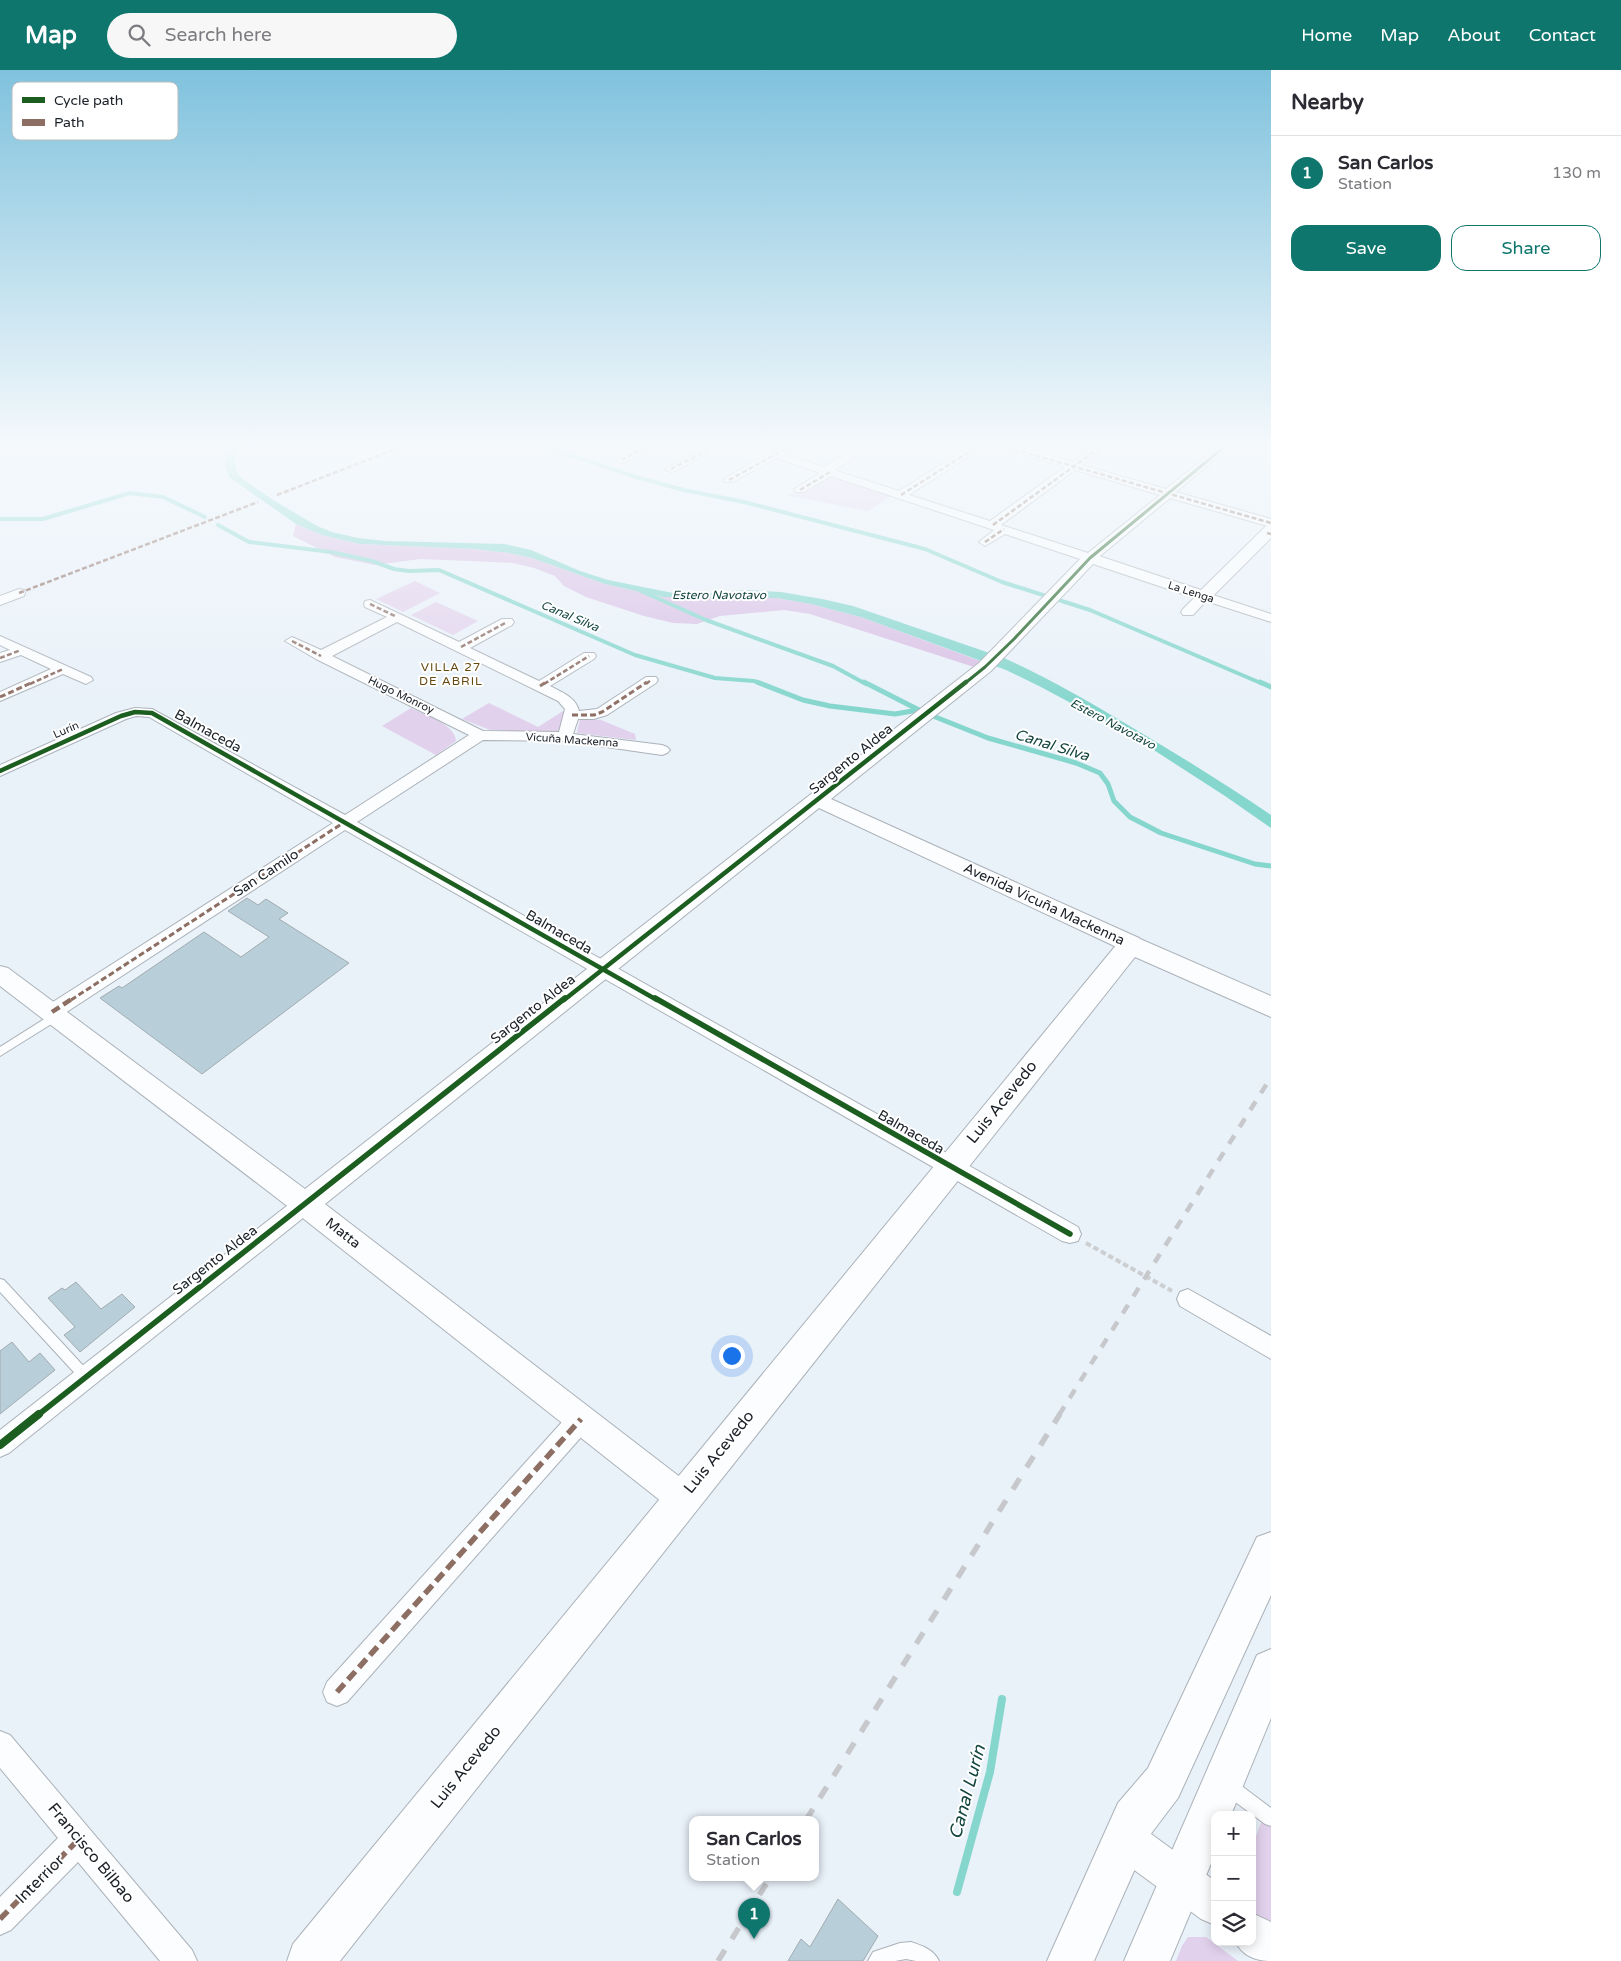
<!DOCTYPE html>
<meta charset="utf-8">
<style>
body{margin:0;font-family:"Varela Round",sans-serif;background:#f7f7f7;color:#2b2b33}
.controls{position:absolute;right:15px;bottom:15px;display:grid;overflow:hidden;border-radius:10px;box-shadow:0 2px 12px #0003}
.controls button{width:45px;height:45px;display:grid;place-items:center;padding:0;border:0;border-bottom:1px solid #e1e1e2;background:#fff;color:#2b2b33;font:25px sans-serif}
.you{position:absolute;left:731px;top:1285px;width:18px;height:18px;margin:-12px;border:4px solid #fff;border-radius:50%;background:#1a73e8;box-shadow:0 0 0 8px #1a73e833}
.badge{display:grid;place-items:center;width:32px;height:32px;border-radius:50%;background:#0f766e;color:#fff;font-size:16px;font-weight:700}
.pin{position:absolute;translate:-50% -41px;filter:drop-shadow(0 1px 2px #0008)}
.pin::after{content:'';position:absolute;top:26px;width:18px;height:15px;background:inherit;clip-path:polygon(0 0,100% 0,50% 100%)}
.popup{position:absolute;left:689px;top:1746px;width:130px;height:65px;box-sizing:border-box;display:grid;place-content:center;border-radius:10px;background:#fff;filter:drop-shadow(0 1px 4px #0005);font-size:16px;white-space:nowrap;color:#7c7c81}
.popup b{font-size:19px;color:#2b2b33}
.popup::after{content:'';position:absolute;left:50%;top:100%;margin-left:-10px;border:10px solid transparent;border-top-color:#fff}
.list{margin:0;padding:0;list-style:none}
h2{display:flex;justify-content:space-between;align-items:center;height:65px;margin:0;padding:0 20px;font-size:21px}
h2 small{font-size:16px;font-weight:400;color:#7c7c81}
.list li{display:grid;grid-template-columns:32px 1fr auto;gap:15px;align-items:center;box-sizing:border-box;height:75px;padding:0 20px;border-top:1px solid #e1e1e2}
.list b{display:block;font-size:19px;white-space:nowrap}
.list p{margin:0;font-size:16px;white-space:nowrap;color:#7c7c81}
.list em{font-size:16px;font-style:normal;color:#7c7c81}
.actions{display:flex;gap:10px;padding:15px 20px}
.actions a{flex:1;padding:11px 0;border:1px solid #0f766e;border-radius:15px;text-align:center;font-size:18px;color:#0f766e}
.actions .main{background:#0f766e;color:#fff}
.icon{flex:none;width:28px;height:28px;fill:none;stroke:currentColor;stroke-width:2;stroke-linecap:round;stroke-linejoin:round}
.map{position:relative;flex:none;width:1271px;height:1891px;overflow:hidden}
header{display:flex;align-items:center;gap:30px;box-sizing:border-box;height:70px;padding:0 25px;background:#0f766e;color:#fff}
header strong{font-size:24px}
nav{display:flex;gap:28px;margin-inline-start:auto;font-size:18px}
.search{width:350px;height:45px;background:#f7f7f7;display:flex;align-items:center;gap:12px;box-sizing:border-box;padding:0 18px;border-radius:28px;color:#7c7c81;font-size:19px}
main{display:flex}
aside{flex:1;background:#fff}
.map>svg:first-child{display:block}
</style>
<header>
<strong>Map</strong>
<div class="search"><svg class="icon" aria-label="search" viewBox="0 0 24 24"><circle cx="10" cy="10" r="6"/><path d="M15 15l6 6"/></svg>Search here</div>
<nav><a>Home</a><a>Map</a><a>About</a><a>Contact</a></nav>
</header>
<main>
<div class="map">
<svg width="1271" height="1891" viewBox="0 0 1271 1891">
<rect width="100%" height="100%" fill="#e9f1f9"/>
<!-- green -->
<g fill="#e2d1ec">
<path d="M 828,405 L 891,426 L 868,441 L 786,425 L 801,423 Z"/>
<path d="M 415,511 L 440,523 L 403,542 L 376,529 Z"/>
<path d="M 436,532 L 478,551 L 453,565 L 411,545 Z"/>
<path d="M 489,633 L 538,657 L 563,641 L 564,645 L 559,663 L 490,660 L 462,649 Z"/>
<path d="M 411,638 C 425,645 455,654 456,671 L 436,685 L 382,656 Z"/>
<path d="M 580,649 L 601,650 L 635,664 L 636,670 L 577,663 Z"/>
<path d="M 1262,1750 L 1271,1757 L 1271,1861 L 1252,1845 L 1252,1777 Z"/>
<path d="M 1188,1867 L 1206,1867 L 1238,1891 L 1176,1891 L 1182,1876 Z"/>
</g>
<!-- forest -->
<path fill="#d9c0e5" d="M 296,454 L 322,465 L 360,474 L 475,479 L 509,483 L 532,488 L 605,514 L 663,527 L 777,528 L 811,534 L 861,547 L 983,592 L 974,597 L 810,544 L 784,540 L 763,542 L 720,546 L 697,554 L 673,553 L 644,546 L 586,527 L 564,516 L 555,506 L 534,498 L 513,493 L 420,489 L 375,495 L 335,487 L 293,466 Z"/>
<!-- water -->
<path fill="#85d6cd" d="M 226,373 L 234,373 L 236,399 L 240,407 L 273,430 L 317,456 L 332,462 L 358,468 L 386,471 L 505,474 L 531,480 L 580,501 L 608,510 L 673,523 L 696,525 L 746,520 L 781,522 L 822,529 L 853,536 L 1004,588 C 1047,607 1088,631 1128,655 C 1177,684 1224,713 1271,745 L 1271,758 L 1225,726 L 1129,664 L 1039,616 L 1006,600 L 861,547 L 811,534 L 777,528 L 663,527 L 605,514 L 532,488 L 509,483 L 475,479 L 360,474 L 322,465 L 296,454 L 229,407 L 225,396 Z"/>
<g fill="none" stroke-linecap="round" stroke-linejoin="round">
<!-- stream-far2 -->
<g stroke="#85d6cd" stroke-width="4">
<path d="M 534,373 L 636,407 L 684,420 L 744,432 L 925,479 L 1002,512 L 1090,540 L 1263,614"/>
<path d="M 0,449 L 43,449 L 130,423 L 163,427 L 205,447"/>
<path d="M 218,455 L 249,472 L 331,482 L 372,491 L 394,499 L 409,501 L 439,500 L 635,585 L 715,608 L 754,611 L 761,614"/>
<path d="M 639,520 L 706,550 L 833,596 L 866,614"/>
</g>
<!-- stream-far1 -->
<g stroke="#85d6cd" stroke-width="5">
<path d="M 757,612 L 803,630 L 830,636 L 895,644 L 918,640"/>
<path d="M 864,612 L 919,640"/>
<path d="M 1260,612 L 1271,617"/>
<path d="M 928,644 L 988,668 L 1076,693 L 1100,703 L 1108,714 L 1114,731 L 1130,747 L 1161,763 L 1255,794 L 1271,796"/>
</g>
<!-- stream -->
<path stroke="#85d6cd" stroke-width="8" d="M 957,1822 L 990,1702 L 1002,1629"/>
</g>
<!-- building -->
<g fill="#b8cfd9" stroke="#a2abb0">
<path d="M 247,828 L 258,835 L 266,829 L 288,843 L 279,849 L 349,893 L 202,1004 L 100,928 L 119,916 L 122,918 L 204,862 L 241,887 L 269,867 L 228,841 Z"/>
<path d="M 76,1212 L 101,1239 L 122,1224 L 135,1237 L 80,1282 L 64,1265 L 75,1257 L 48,1228 L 62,1218 L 65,1220 Z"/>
<path d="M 12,1272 L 29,1292 L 40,1283 L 55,1300 L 0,1344 L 0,1281 Z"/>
<path d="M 838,1829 L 878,1866 L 863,1891 L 788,1891 L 801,1869 L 810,1877 Z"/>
</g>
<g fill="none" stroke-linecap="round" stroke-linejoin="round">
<defs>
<g id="service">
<path d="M 57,941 L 61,942 L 62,945 L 61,948 L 0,986 L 0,977 Z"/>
<path d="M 0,1209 L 4,1210 L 90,1303 L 92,1307 L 90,1311 L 86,1313 L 82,1311 L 0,1222 Z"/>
<path d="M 1229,1709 L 1235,1711 L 1271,1738 L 1271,1756 L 1265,1754 L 1223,1723 L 1221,1717 L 1223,1711 Z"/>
<path d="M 911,1872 C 923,1876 934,1880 939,1891 L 916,1891 L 906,1889 L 895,1891 L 868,1891 L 873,1882 L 900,1873 Z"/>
</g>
<g id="minor">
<path d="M 648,373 L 660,373 L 625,392 L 621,393 L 616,390 Z"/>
<path d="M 714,373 L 726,373 L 675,401 L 671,402 L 665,399 Z"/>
<path d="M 735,373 L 749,373 L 774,381 L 789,373 L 801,373 L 800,375 L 784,384 L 824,397 L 864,373 L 876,373 L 875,375 L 834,400 L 899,421 L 976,373 L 1002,373 L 1072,392 L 1100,373 L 1111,373 L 1082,395 L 1166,419 L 1223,373 L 1234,373 L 1176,422 L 1271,449 L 1271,457 L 1170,428 L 1094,491 L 1086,491 L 1005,464 L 985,476 L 979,472 L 994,460 L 831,406 L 804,422 L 796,422 L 794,420 L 796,418 L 820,403 L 776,388 L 733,412 L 725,412 L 723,410 L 725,408 L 766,385 L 736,375 ZM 988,374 L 1065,397 L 990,451 L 909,425 ZM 1075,400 L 1160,425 L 1088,483 L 1001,455 Z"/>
<path d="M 1248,373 L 1263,373 L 1271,375 L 1271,381 L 1249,375 Z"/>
<path d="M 19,519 L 24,520 L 25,523 L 24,526 L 0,535 L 0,526 Z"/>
<path d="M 1204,522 L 1271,544 L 1271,552 L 1206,531 L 1193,545 L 1183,545 L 1181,542 L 1183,539 L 1199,523 Z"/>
<path d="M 370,530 L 459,572 L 502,549 L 512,549 L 514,552 L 512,555 L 470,578 L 539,611 L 584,583 L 594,583 L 596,586 L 594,589 L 550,616 C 561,622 576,627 579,641 L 597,639 L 646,607 L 656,607 L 658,610 L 656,613 L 607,645 L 594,649 L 578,649 L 573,664 L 662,675 L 667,677 L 670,680 L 667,683 L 662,685 L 565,671 L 483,670 L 357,752 L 1078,1157 L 1081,1164 L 1078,1171 L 1070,1173 L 1062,1171 L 345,760 L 59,947 L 52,949 L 45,947 L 43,942 L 45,937 L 333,753 L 149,647 L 136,646 L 126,649 L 0,706 L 0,695 L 116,643 L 135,638 L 152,639 L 345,745 L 469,665 L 316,589 L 285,571 L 292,567 L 321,580 L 387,547 L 365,537 L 364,534 L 365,531 ZM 397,552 L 558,631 L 565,639 L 559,662 L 483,661 L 332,586 Z"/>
<path d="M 0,566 L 91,607 L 93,610 L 86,614 L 63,604 L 0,631 L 0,622 L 51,599 L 21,585 L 0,592 L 0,583 L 10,580 L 0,575 Z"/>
<path d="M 305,1125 L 313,1128 L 316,1134 L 313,1140 L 9,1383 L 0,1387 L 0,1360 L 297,1128 Z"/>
<path d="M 1188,1219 L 1271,1266 L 1271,1289 L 1180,1236 L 1177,1229 L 1180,1222 Z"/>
<path d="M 581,1337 L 590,1341 L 593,1349 L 590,1357 L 347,1632 L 337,1636 L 327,1632 L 323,1622 L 327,1612 L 572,1341 Z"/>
<path d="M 0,1661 L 10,1665 L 192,1880 L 197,1891 L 160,1891 L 78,1792 L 11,1860 L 0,1865 L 0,1827 L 58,1768 L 0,1698 Z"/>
</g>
<g id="tertiary">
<path d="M 1271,454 L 1271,468 L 1210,529 L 1204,531 L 1093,494 L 991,601 L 831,729 L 1139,868 L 1142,874 L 1139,880 L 1131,882 L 1123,880 L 819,738 L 325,1134 L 693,1417 L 698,1428 L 693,1439 L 682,1444 L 671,1439 L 295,1142 L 0,916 L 0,896 L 8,898 L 305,1119 L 979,593 L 1084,485 L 1096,485 L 1201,520 L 1266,456 Z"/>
<path d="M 1125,1750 L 1139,1755 L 1215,1811 L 1215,1855 L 1201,1849 L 1111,1783 L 1106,1769 L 1111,1755 Z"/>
<path d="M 1252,1843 L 1271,1852 L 1271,1891 C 1257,1891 1242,1886 1236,1872 L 1252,1872 Z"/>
</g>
<g id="secondary">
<path d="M 1131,865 L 1271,926 L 1271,947 L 1135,887 L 340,1891 L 287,1891 L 293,1874 L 1122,868 Z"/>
<path d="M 1271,1462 L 1271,1525 L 1178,1728 L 1150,1765 L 1094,1891 L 1047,1891 L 1118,1733 L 1148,1698 L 1257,1467 Z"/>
<path d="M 1271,1579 L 1271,1648 L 1231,1745 L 1215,1745 L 1215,1784 L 1170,1891 L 1124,1891 L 1257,1585 Z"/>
</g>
</defs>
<!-- service casing -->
<use href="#service" stroke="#abb2b9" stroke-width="2"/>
<!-- minor casing -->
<use href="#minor" stroke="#abb2b9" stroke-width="2"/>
<!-- tertiary casing -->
<use href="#tertiary" stroke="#abb2b9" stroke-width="2"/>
<!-- secondary casing -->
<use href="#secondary" stroke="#abb2b9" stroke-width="2"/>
<!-- path -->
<path stroke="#cccfd1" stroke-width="4" stroke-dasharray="5.5 3" stroke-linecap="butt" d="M 1086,1173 L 1172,1221"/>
<!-- service -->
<use href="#service" fill="#fcfdfe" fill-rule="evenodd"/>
<!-- minor -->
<use href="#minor" fill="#fcfdfe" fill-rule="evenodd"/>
<!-- tertiary -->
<use href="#tertiary" fill="#fcfdfe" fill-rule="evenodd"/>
<!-- secondary -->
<use href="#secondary" fill="#fcfdfe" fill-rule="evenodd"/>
<!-- rail-far1 -->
<path stroke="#c6c8cb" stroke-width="4.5" stroke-dasharray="10 10" stroke-linecap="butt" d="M 1059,1345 L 1271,1007"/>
<!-- rail -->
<g stroke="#c6c8cb" stroke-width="5.5" stroke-dasharray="13 13" stroke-linecap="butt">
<path d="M 806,1750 L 1060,1344"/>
<path d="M 718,1891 L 770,1808"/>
</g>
<!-- quiet-far3 -->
<g stroke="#8d6e63" stroke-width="2.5" stroke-dasharray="5 2.5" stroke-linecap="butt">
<path d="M 992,373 L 1271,453"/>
<path d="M 621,390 L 655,373"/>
<path d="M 671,399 L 721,373"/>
<path d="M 729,410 L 796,373"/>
<path d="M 800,420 L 830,402"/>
<path d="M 277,425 L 411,373"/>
<path d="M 901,425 L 983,373"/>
<path d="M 993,455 L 1106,373"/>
<path d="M 1267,463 L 1271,464"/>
<path d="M 985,472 L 1004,459"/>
<path d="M 19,523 L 258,432"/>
<path d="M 370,534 L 397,547"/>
<path d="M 292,571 L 321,586"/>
<path d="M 461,577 L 507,552"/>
<path d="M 0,588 L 21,580"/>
<path d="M 30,614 L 63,599"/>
<path d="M 544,614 L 589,586"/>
<path d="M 646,614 L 651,610"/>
</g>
<!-- quiet-far2 -->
<g stroke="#8d6e63" stroke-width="3" stroke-dasharray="6 3" stroke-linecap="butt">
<path d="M 540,616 L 546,612"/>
<path d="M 0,627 L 33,612"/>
<path d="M 572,645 L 594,645 L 602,642 L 647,612"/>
<path d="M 71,930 L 346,751"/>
</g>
<!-- quiet-far1 -->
<path stroke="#8d6e63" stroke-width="4.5" stroke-dasharray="9 4.5" stroke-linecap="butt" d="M 52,942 L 73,928"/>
<!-- quiet -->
<g stroke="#8d6e63" stroke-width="5.5" stroke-dasharray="11 5.5" stroke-linecap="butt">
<path d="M 337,1622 L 581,1349"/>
<path d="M 0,1849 L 79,1769"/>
</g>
<defs>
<path id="cycleway-far3" d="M 964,614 L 985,597 L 1014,569 L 1090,488 L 1229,373"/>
<g id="cycleway-far2">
<path d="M 0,701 L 121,646 L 135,642 L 152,643 L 657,930"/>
<path d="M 564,930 L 966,612"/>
</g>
<g id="cycleway-far1">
<path d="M 655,928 L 1070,1164"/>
<path d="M 38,1345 L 565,928"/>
</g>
<path id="cycleway" d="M 0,1375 L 39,1344"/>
</defs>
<!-- cycleway-far3 casing -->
<use href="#cycleway-far3" stroke="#fff" stroke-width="5"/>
<!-- cycleway-far2 casing -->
<use href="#cycleway-far2" stroke="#fff" stroke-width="7"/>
<!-- cycleway-far1 casing -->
<use href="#cycleway-far1" stroke="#fff" stroke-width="9"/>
<!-- cycleway casing -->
<use href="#cycleway" stroke="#fff" stroke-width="11"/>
<!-- cycleway-far3 -->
<use href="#cycleway-far3" stroke="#1b5e20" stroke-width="3"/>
<!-- cycleway-far2 -->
<use href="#cycleway-far2" stroke="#1b5e20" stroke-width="4.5"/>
<!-- cycleway-far1 -->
<use href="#cycleway-far1" stroke="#1b5e20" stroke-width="5.5"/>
<!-- cycleway -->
<use href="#cycleway" stroke="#1b5e20" stroke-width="8"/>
</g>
<!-- sky -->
<linearGradient id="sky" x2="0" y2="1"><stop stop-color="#80c2dd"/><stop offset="0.59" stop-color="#f5f9fc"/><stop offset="1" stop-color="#f5f9fc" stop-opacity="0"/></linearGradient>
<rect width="1271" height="637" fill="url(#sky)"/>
<g text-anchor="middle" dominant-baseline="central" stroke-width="4" stroke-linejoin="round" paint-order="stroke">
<!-- far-street labels -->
<g font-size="11" fill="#1a2027" stroke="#fff">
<text transform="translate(1191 522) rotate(18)">La Lenga</text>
<text transform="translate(401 625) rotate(26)">Hugo Monroy</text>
<text transform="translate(66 660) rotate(-24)">Lurín</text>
<text transform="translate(572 670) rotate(4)">Vicuña Mackenna</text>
</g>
<!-- far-water labels -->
<g font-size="12" font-style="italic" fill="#154740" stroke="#fff">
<text x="719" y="525">Estero Navotavo</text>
<text transform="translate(570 546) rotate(23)">Canal Silva</text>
<text transform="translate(1113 654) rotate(28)">Estero Navotavo</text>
</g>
<!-- far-neighbourhood labels -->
<g font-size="12" letter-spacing="1" fill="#65480f" stroke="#fff">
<text x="451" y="597">VILLA 27<tspan x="451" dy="14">DE ABRIL</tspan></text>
</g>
<!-- street labels -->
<g font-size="14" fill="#1a2027" stroke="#fff">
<text transform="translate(208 661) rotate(29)">Balmaceda</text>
<text transform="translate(851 689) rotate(-39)">Sargento Aldea</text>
<text transform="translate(266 803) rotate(-33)">San Camilo</text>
<text transform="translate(1044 834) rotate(25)">Avenida Vicuña Mackenna</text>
<text transform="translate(559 862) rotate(30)">Balmaceda</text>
<text transform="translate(533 939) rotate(-38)">Sargento Aldea</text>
<text transform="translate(911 1062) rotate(30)">Balmaceda</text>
<text transform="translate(343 1163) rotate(38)">Matta</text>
<text transform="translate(215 1190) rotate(-38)">Sargento Aldea</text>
</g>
<!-- water labels -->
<g font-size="15" font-style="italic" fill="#154740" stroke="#fff">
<text transform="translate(1052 675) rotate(17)">Canal Silva</text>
</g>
<!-- near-street labels -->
<g font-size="16" fill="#1a2027" stroke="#fff">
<text transform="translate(1002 1032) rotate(-51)">Luis Acevedo</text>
<text transform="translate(719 1382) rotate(-51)">Luis Acevedo</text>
<text transform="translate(466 1697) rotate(-51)">Luis Acevedo</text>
<text transform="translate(91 1783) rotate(50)">Francisco Bilbao</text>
<text transform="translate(40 1809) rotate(-45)">Interrior</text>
</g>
<!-- near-water labels -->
<g font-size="18" font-style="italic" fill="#154740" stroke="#fff">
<text transform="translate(967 1722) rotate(-75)">Canal Lurín</text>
</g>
</g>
<!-- legend -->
<rect x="12" y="12" width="166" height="58" rx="8" fill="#fff" stroke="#babcbe" stroke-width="1"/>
<rect x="22" y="27" width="23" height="6" fill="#1b5e20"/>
<rect x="22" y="49" width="23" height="7" fill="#8d6e63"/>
<g font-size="14" fill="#1a2027">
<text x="54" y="35">Cycle path</text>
<text x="54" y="57">Path</text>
</g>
</svg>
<div class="controls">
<button>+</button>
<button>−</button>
<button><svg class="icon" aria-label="layers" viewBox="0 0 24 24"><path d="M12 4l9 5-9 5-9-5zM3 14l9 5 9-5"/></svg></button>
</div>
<div class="you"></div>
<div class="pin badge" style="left:754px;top:1869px">1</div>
<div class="popup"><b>San Carlos</b>Station</div>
</div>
<aside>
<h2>Nearby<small></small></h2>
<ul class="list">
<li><span class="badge">1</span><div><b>San Carlos</b><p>Station</p></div><em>130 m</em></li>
</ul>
<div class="actions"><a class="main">Save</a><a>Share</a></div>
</aside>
</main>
